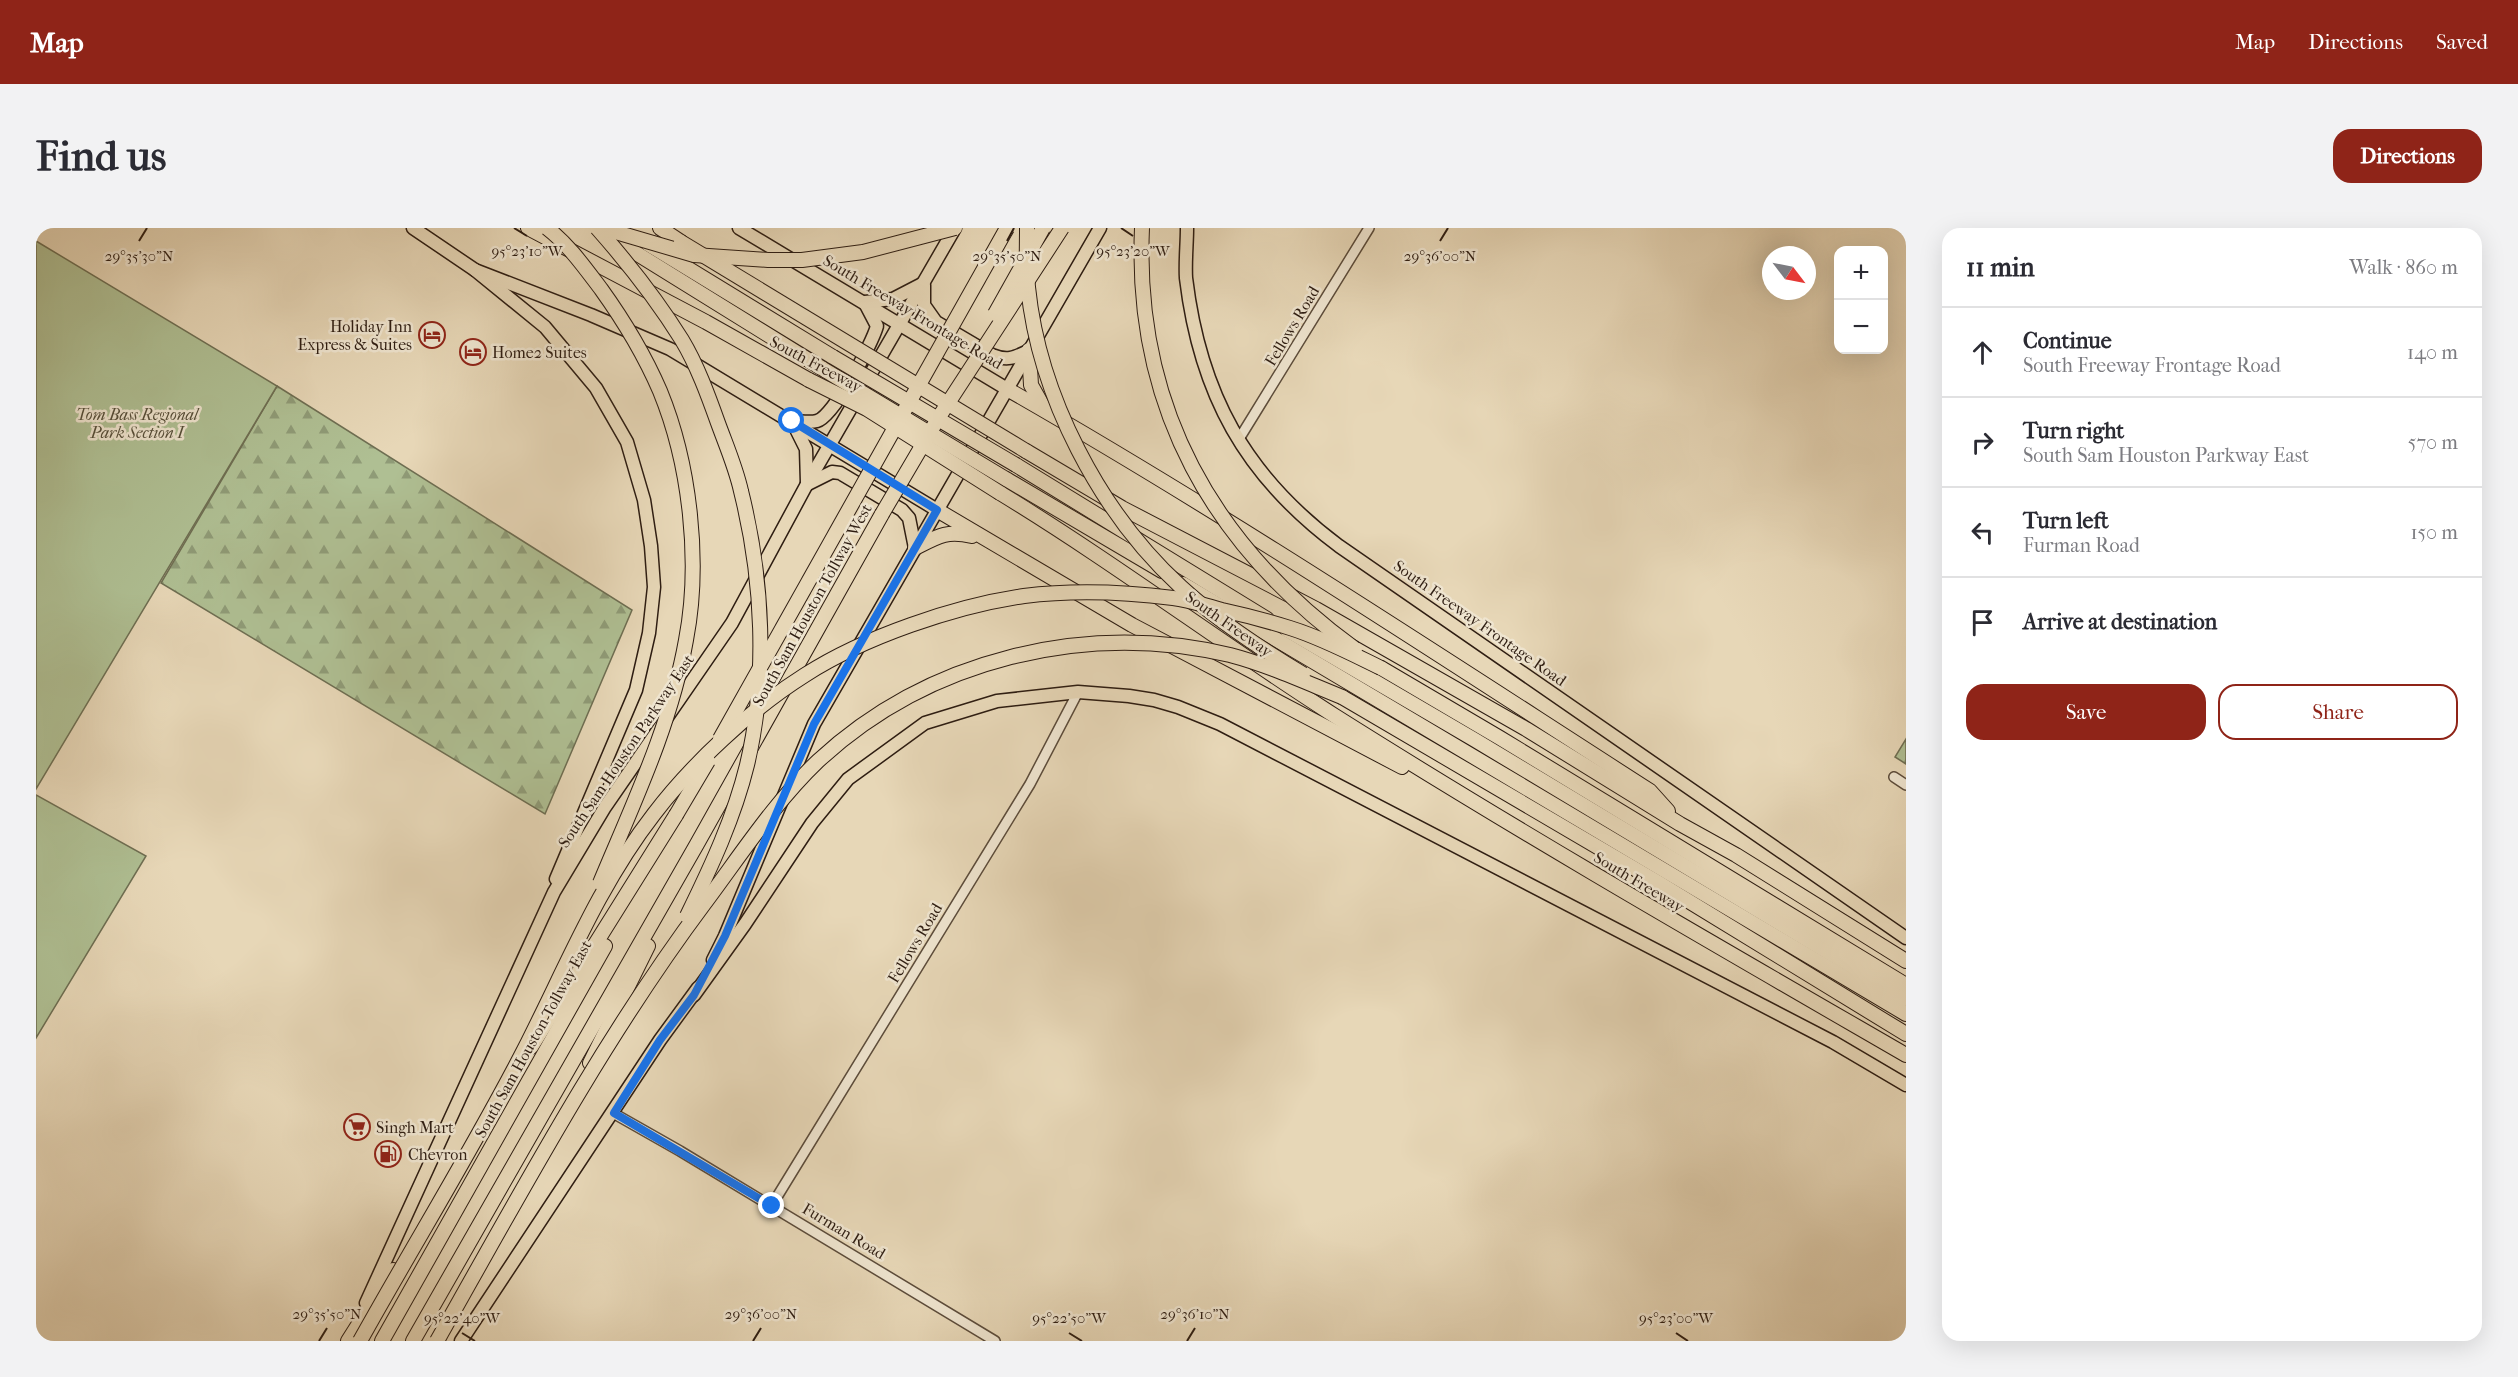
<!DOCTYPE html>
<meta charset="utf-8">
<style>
body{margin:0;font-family:"IM FELL French Canon",serif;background:#f2f2f3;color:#2b2b33}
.controls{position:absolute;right:18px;top:18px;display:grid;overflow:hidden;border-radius:12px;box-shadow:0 6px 24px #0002}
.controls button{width:54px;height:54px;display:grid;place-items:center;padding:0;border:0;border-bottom:2px solid #e1e1e2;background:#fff;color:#2b2b33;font:30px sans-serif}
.compass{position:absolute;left:1726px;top:18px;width:54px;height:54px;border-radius:50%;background:#fff;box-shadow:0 6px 24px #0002;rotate:122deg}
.stop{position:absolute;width:18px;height:18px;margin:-14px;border:4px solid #1a73e8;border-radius:50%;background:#fff}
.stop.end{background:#1a73e8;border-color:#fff;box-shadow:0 2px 6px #0008}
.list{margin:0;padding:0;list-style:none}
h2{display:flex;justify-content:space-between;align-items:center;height:78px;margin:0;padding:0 24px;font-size:26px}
h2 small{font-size:20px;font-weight:400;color:#7c7c81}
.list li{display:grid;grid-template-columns:39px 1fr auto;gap:18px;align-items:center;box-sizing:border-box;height:90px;padding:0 24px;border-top:2px solid #e1e1e2}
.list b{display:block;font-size:22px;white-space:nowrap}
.list p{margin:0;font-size:20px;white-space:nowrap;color:#7c7c81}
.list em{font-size:20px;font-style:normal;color:#7c7c81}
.actions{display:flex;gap:12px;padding:18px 24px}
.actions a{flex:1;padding:14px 0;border:2px solid #8f2418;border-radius:18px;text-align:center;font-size:21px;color:#8f2418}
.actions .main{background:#8f2418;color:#fff}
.icon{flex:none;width:33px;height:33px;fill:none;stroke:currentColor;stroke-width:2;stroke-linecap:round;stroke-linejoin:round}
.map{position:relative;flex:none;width:1870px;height:1113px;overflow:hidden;border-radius:18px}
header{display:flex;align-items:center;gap:36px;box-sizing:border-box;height:84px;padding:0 30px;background:#8f2418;color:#fff}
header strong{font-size:28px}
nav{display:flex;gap:33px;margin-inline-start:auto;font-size:21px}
.intro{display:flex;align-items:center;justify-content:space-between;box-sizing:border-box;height:144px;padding:0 36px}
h1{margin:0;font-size:42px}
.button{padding:15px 27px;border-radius:18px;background:#8f2418;color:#fff;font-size:21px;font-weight:700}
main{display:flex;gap:36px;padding:0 36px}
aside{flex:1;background:#fff;border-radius:18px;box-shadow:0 6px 24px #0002}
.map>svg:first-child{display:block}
</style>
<header>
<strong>Map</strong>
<nav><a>Map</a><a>Directions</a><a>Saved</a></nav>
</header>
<div class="intro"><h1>Find us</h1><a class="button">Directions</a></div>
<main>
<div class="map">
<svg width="1870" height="1113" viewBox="0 0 1870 1113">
<defs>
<pattern id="forest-firs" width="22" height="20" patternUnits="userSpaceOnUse" patternTransform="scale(1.5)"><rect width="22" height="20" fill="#afbf93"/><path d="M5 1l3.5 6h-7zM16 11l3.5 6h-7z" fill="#8f9b77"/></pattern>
</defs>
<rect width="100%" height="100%" fill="#e7d7b7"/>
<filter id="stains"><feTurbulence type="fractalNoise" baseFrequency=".00333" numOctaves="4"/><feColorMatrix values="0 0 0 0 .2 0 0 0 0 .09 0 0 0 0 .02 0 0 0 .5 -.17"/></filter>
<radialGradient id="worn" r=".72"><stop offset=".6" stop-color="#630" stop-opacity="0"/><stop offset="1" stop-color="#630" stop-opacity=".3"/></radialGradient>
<!-- forest -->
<g fill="url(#forest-firs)" stroke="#6e6e52" stroke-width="1.5">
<path d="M 241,158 L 596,382 L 509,586 L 125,355 Z"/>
<path d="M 1870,511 L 1870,536 L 1859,529 Z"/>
</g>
<!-- green -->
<g fill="#afbf93" stroke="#6e6e52" stroke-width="1.5">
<path d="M 0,13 L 241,158 L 0,561 Z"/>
<path d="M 0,567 L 110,628 L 0,810 Z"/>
</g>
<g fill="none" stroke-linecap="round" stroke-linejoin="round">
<defs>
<g id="minor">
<path d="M 1203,211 L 1333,0"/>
<path d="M 1858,549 L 1870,557"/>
<path d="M 577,885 L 644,923 L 959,1113"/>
<path d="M 736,977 L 994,556 L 1042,464"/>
</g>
<g id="major">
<path d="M 377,0 L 439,42 L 555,87 L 634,121 L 901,282"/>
<path d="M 703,0 L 971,161"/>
<path d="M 1151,0 C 1151,16 1149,34 1150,50 C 1164,166 1209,248 1303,318 L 1870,710"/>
<path d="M 439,42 L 509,99 L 560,160 L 591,214 L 608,272 L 615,318 L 618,359 L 613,405 L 600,462 L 520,651"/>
<path d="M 888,57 L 888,77 L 900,94 L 956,127 C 971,133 978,130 992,123"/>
<path d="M 829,74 L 857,71 L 886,56"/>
<path d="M 757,193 C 764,193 774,195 781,193 C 798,188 836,116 841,98 L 830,77"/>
<path d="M 757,195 L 770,221 L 771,255"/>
<path d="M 772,256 L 796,244 L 804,245 L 866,282 L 873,290 L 879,320"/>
<path d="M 677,732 L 689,708 L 778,496 L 1064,0"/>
<path d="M 658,767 L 709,696 L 776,595 L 812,551 L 889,495 L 961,473 L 1042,464 L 1093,468 L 1118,472 L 1142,479 L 1184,496 L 1797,814 L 1870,857"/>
<path d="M 330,1075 L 518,664 L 569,579 L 696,395 L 771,256 L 919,0"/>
<path d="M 425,1113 L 624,812 L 662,760"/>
</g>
<g id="highway">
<path d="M 492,0 L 670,94 L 773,152"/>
<path d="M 624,0 L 645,14"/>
<path d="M 566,4 L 787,141"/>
<path d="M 612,16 L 797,129"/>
<path d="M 993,122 L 995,157 L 1009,182"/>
<path d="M 971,161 C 1190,286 1401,426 1614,563 L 1632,583"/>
<path d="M 990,223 L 1086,280 L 1280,381 L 1490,501 L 1644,596 L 1700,627 L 1870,733"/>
<path d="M 980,237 L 1231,391"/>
<path d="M 970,251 L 1126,343"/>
<path d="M 964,265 C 1079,335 1186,416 1299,488 C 1486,606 1678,716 1870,827"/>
<path d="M 901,282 L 1096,397 L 1366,539"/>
<path d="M 879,320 C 902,308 911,302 936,308"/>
<path d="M 1147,356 L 1870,786"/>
<path d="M 1251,402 L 1439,512 L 1870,771"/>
<path d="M 1345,440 L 1464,510 L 1870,757"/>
<path d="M 1306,469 L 1623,655 L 1870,806"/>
<path d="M 495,819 L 640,587"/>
<path d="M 554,835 L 612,718"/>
<path d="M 312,1113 L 357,1042"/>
<path d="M 346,1113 L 569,718"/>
<path d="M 377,1113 L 661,616 L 846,286"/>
</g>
</defs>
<!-- minor casing -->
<use href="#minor" stroke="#5c4c3b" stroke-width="12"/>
<!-- major casing -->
<use href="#major" stroke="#2e1d12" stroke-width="15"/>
<!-- highway casing -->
<use href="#highway" stroke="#2e1d12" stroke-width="16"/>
<!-- minor -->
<use href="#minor" stroke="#efe5d0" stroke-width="9"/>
<!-- major -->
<use href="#major" stroke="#e7d7b7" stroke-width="12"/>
<!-- highway -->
<use href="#highway" stroke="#e7d7b7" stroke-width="14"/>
<defs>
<g id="highway-bridge">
<path d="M 511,0 C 533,17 549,40 565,61 C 588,93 608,126 624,163 C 654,236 665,334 650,412 C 635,497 597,576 564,655"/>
<path d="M 561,0 C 592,35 621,72 646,112 C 661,137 672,167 682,195 C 690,217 700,240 705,263 C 727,351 732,449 711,537 C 698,590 675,639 651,688"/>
<path d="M 566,0 L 658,27 L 732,32 L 766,32 L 827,24 L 919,0"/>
<path d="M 991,0 C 991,20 990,40 992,59 C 1003,168 1064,285 1145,359 C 1181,392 1225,421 1267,446"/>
<path d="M 1106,0 C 1098,179 1177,318 1319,421"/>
<path d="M 645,14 L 990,223"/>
<path d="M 959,86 L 1007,0"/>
<path d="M 797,129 L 980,237"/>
<path d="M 787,141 L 970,251"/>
<path d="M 773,152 L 831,181 L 964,265"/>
<path d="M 846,286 L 903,189 L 1026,0"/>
<path d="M 684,511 L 971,0"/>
<path d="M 640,587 L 672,533"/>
<path d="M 324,1113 C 378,1016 437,921 488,822 C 529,742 562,658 618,586 C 656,536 715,481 769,447 C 828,409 919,378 988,368 C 1037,362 1089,364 1137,370 C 1154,372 1170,378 1186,382 C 1209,387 1232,393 1254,400 C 1286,410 1316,426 1345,440"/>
<path d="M 401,1113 C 484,966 567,811 668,676 C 704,628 738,575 782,533 C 892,431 1049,393 1194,427 C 1232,437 1269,454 1306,469"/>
</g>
</defs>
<!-- highway-bridge casing -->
<use href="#highway-bridge" stroke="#2e1d12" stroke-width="16" stroke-linecap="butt"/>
<!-- highway-bridge -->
<use href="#highway-bridge" stroke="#e7d7b7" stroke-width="14"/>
</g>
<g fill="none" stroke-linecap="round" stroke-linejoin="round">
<!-- route -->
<path stroke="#1a73e8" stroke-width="8" d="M 736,978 L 578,885 L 624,812 L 658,767 L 689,708 L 778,496 L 901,282 L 756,193"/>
</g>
<!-- ticks -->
<path fill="none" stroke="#2e1d12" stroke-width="2" d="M 478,0 L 491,8M 1085,0 L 1097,8M 103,13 L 111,0M 971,13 L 978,0M 1404,13 L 1412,0M 426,1105 L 439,1113M 1033,1105 L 1046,1113M 1640,1105 L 1652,1113M 283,1113 L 291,1100M 717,1113 L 725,1100M 1151,1113 L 1159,1100"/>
<!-- icons -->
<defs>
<symbol id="hotel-ring" viewBox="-11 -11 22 22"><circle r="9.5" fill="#efe5d0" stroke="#8f2418" stroke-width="1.5"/><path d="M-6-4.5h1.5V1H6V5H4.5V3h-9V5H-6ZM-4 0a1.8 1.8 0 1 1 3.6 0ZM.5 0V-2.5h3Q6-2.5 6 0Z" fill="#8f2418"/></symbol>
<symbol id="supermarket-ring" viewBox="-11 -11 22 22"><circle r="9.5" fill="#efe5d0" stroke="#8f2418" stroke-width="1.5"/><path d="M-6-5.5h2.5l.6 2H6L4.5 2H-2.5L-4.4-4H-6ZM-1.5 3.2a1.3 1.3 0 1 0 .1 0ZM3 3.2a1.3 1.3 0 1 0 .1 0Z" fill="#8f2418"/></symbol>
<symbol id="fuel-ring" viewBox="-11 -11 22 22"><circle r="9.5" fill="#efe5d0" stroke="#8f2418" stroke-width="1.5"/><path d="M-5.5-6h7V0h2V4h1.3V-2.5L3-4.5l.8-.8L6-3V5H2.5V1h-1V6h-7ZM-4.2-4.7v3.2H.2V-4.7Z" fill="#8f2418"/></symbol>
</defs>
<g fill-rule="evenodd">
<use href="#hotel-ring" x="381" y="92" width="30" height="30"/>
<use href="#hotel-ring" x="422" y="109" width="30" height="30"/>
<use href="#supermarket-ring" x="306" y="884" width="30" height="30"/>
<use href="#fuel-ring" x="337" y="911" width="30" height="30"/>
</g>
<g text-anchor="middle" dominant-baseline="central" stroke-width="5" stroke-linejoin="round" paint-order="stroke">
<!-- street labels -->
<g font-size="16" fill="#2e1d12" stroke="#efe5d0">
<text transform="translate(877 84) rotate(31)">South Freeway Frontage Road</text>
<text transform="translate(1256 98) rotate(-59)">Fellows Road</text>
<text transform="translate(780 136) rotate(28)">South Freeway</text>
<text transform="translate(776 377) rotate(-61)">South Sam Houston Tollway West</text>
<text transform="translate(1444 395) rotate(35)">South Freeway Frontage Road</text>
<text transform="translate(1193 396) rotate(35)">South Freeway</text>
<text transform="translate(590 523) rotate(-56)">South Sam Houston Parkway East</text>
<text transform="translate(1603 654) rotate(31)">South Freeway</text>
<text transform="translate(879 715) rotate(-59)">Fellows Road</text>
<text transform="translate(497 811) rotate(-61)">South Sam Houston Tollway East</text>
<text transform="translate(808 1003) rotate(31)">Furman Road</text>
</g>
<!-- poi labels -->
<g font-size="16" fill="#2e1d12" stroke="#efe5d0" text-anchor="start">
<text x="376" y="98" text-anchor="end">Holiday Inn<tspan x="376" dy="18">Express &amp; Suites</tspan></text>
<text x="456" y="124">Home2 Suites</text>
<text x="340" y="899">Singh Mart</text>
<text x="372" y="926">Chevron</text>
</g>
<!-- park labels -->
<g font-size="16" font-style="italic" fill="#554e39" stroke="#efe5d0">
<text x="101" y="186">Tom Bass Regional<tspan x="101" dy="18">Park Section I</tspan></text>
</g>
</g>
<g font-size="15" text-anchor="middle" fill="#2e1d12" stroke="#efe5d0" stroke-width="5" stroke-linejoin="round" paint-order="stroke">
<text x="491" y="28">95°23'10"W</text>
<text x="1097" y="28">95°23'20"W</text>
<text x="103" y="33">29°35'30"N</text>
<text x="971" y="33">29°35'50"N</text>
<text x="1404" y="33">29°36'00"N</text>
<text x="291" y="1091">29°35'50"N</text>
<text x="725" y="1091">29°36'00"N</text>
<text x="1159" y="1091">29°36'10"N</text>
<text x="426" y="1095">95°22'40"W</text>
<text x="1033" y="1095">95°22'50"W</text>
<text x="1640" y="1095">95°23'00"W</text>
</g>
<rect width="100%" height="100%" filter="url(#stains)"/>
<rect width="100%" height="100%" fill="url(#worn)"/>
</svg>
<div class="controls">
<button>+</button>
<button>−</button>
</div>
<svg class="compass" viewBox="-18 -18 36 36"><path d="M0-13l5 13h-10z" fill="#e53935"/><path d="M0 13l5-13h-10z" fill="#7c7c81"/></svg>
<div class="stop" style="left:756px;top:193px"></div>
<div class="stop end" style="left:736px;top:978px"></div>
</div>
<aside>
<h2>11 min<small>Walk · 860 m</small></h2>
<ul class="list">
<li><svg class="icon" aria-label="ahead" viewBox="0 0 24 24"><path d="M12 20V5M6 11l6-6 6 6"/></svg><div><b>Continue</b><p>South Freeway Frontage Road</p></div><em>140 m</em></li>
<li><svg class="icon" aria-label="right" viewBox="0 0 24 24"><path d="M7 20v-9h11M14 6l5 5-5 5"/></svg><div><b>Turn right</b><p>South Sam Houston Parkway East</p></div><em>570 m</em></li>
<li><svg class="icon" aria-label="left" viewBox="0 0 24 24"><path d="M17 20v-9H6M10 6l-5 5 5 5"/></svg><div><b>Turn left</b><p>Furman Road</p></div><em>150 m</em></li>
<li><svg class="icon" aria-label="arrive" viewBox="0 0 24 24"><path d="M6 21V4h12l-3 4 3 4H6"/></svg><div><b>Arrive at destination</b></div></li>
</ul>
<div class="actions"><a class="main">Save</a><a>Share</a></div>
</aside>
</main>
